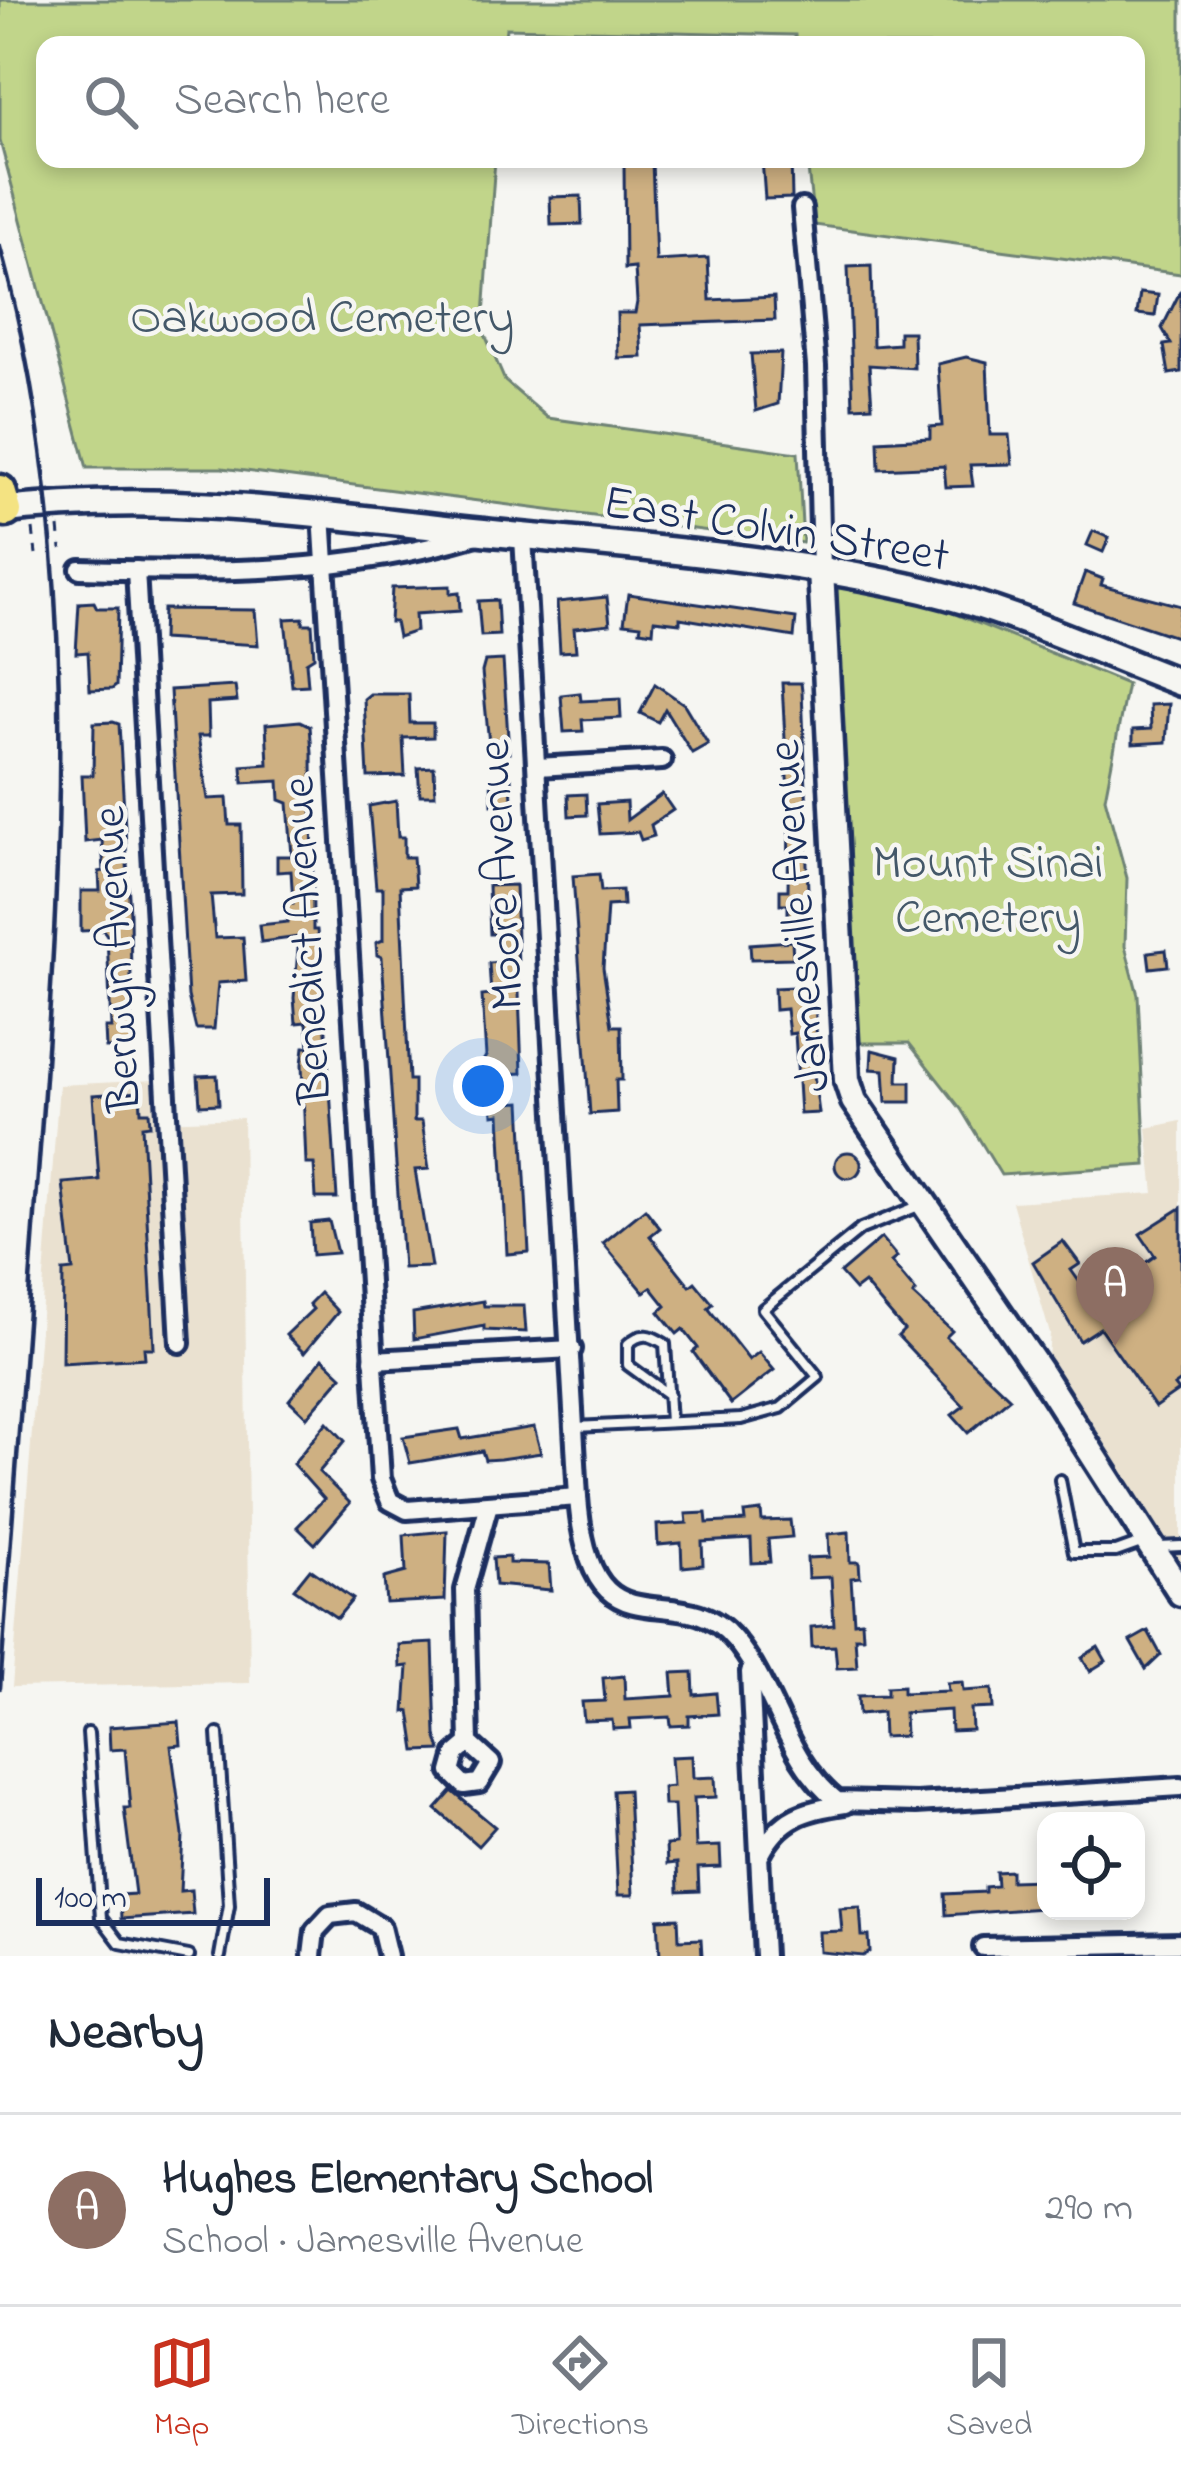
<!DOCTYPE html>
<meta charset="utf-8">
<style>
body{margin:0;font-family:"Indie Flower",sans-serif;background:#f2f2f3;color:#1f2937}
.controls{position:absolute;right:36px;bottom:36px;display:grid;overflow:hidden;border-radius:24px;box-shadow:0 6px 18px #0003}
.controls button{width:108px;height:108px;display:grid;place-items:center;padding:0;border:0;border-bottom:3px solid #e0e1e3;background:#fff;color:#1f2937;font:60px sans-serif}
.scale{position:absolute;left:36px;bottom:30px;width:234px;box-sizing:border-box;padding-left:12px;border:6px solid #1b2f5e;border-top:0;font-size:33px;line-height:42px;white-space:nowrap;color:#1b2f5e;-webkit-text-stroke:9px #f6f6f2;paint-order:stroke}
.you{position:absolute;left:483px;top:1086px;width:42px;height:42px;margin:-30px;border:9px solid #fff;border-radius:50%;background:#1a73e8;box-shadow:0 0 0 18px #1a73e833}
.badge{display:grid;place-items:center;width:78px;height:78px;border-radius:50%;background:#c8321e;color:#fff;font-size:39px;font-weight:700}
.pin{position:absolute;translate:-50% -99px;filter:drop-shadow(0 3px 6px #0008)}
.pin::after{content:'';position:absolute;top:63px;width:42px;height:36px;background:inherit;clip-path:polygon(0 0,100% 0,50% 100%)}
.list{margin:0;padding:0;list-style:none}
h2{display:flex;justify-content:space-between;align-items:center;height:156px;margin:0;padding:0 48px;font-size:51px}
h2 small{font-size:39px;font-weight:400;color:#747a83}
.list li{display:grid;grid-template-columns:78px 1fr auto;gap:36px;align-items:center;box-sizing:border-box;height:192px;padding:0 48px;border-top:3px solid #e0e1e3}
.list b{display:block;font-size:45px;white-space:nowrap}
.list p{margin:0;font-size:39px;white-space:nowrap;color:#747a83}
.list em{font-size:39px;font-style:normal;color:#747a83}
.icon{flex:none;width:66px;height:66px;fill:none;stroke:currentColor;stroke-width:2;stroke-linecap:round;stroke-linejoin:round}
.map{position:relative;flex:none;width:1181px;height:1956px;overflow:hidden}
.search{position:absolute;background:#fff;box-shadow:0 6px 18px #0003;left:36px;right:36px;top:36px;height:132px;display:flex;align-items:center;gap:30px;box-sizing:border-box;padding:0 42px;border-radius:24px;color:#747a83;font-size:45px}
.sheet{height:348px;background:#fff}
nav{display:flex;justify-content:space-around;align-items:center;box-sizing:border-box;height:168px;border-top:3px solid #e0e1e3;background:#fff;font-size:33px;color:#747a83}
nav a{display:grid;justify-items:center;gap:6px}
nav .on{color:#c8321e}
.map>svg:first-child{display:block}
</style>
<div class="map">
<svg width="1181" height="1956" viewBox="0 0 1181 1956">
<rect width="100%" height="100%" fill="#f6f6f2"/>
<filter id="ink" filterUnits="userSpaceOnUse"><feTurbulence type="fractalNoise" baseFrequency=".00833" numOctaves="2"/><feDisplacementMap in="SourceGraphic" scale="24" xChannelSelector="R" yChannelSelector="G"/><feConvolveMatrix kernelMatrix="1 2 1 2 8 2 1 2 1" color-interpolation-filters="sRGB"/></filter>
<g filter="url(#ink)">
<!-- built -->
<g fill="#eae1d0">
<path d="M 157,1080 L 159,1121 L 243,1118 L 250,1683 L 12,1687 L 59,1085 Z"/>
<path d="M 1181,1121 L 1181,1563 L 1178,1563 L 1048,1357 L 1050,1334 L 1012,1202 L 1154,1193 L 1147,1128 Z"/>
</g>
<!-- green -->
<g fill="#c1d58a" stroke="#6e8274" stroke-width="3">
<path d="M 0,0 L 1181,0 L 1181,274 L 814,225 L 807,159 L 1136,159 L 1136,45 L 796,45 L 795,35 L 506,28 L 504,45 L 45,45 L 45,159 L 495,159 L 483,330 L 505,381 L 548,418 L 798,453 L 803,543 L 222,468 L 87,468 L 0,141 Z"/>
<path d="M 832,586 L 926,602 L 1127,684 L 1105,798 L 1127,878 L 1125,946 L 1138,995 L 1146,1165 L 1001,1175 L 961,1109 L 909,1043 L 857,1043 Z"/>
</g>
<!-- building -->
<g fill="#ceb082" stroke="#1b2f5e" stroke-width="3">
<path d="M 762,159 L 791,159 L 792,198 L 765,199 Z"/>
<path d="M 652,162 L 656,261 L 708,258 L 710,300 L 774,297 L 775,320 L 640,325 L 642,357 L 618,358 L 617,313 L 635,313 L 637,302 L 635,268 L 625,269 L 624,163 Z"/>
<path d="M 581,196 L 582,224 L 551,225 L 550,197 Z"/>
<path d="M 871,266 L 873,346 L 899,344 L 899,332 L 913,332 L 914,368 L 869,365 L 872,406 L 853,407 L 848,267 Z"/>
<path d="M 1181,290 L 1181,372 L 1169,374 L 1164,345 L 1171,344 L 1162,328 Z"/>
<path d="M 1140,293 L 1158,295 L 1155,316 L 1137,314 Z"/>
<path d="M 781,353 L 778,404 L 756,411 L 751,354 Z"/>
<path d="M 966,357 L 987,362 L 990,435 L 1009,435 L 1012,464 L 970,465 L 973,486 L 946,487 L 944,466 L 879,469 L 878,441 L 930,438 L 930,427 L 942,426 L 938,364 Z"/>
<path d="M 1093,531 L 1109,538 L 1103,552 L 1087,545 Z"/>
<path d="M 1085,572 L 1103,579 L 1101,585 L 1181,606 L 1176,637 L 1074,603 Z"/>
<path d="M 450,586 L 450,594 L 459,593 L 460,611 L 415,614 L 416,631 L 398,637 L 395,622 L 390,622 L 392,588 Z"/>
<path d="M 628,594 L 796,618 L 794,637 L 680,618 L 680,623 L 654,620 L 653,632 L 640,630 L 641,625 L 624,623 Z"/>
<path d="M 607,597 L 610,624 L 574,628 L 576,651 L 560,652 L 557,602 Z"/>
<path d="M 497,600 L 499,635 L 481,636 L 478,601 Z"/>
<path d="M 94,602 L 97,608 L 118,608 L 116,686 L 112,689 L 90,690 L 88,652 L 76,653 L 79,603 Z"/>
<path d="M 163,609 L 255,610 L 258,645 L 162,639 Z"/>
<path d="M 303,618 L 303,624 L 312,624 L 314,657 L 306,662 L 308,685 L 292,686 L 285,619 Z"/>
<path d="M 503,660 L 509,753 L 490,754 L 482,672 L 485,661 Z"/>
<path d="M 782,683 L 801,683 L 802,691 L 807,814 L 798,814 L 799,841 L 806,840 L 809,916 L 788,916 L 788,904 L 780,904 L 780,890 L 788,890 L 789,814 Z"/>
<path d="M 655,684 L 684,704 L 708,744 L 692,753 L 665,709 L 658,722 L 640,713 Z"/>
<path d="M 235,686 L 237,701 L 208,703 L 209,736 L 198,736 L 208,799 L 227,798 L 229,825 L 241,825 L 242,894 L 211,895 L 215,938 L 243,937 L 246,981 L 218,983 L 214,1029 L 196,1029 L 188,996 L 170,690 Z"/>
<path d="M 580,693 L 581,701 L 620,699 L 621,718 L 582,720 L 583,731 L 564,732 L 561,695 Z"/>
<path d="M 370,694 L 409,694 L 410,723 L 433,723 L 433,737 L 403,738 L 405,776 L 368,777 L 364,699 Z"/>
<path d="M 1169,704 L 1166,742 L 1133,744 L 1133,730 L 1151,729 L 1150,705 Z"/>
<path d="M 300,721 L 310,726 L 312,753 L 313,930 L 317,930 L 327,1043 L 337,1198 L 316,1198 L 314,1164 L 306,1164 L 302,1064 L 304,1047 L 309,1047 L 307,1022 L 296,1023 L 294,998 L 299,937 L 261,942 L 259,925 L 288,922 L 287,903 L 293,903 L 291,871 L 277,872 L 277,856 L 292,856 L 288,803 L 280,800 L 279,781 L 243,783 L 242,766 L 268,764 L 266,724 Z"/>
<path d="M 113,722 L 119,724 L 130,914 L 132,1047 L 106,1048 L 105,1028 L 111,1028 L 107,935 L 103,930 L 81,931 L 81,891 L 100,891 L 99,872 L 104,871 L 102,840 L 85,842 L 82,775 L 93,775 L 94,723 Z"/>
<path d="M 434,767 L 435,795 L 420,795 L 418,768 Z"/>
<path d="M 491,778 L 511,778 L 512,803 L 492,804 Z"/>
<path d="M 586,794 L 587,815 L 569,816 L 568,795 Z"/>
<path d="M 662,794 L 673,810 L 651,825 L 654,836 L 641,840 L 638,832 L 600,834 L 597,804 L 626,802 L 627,820 Z"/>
<path d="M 396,801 L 398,837 L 404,837 L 404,857 L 413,857 L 415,886 L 400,887 L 409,1080 L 414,1080 L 414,1121 L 422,1121 L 429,1169 L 415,1170 L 431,1267 L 403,1268 L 382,957 L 377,955 L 376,943 L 383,940 L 383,888 L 376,888 L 369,806 Z"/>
<path d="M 599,874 L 601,891 L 622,890 L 623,905 L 607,906 L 603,968 L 612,1026 L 621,1026 L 622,1080 L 616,1080 L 617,1112 L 590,1114 L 573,876 Z"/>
<path d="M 515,885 L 522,1073 L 505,1074 L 507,1103 L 521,1102 L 529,1252 L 507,1254 L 500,1114 L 493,1115 L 491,1087 L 482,1088 L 478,1069 L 486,1056 L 482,996 L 491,995 L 489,963 L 501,962 L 499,934 L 490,934 L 488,886 Z"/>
<path d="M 792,941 L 793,958 L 751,959 L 750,944 Z"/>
<path d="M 1166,950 L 1168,966 L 1150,968 L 1148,952 Z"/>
<path d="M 815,986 L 817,1060 L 812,1060 L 819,1113 L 800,1114 L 795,1033 L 789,1034 L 786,1009 L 775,1010 L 774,988 Z"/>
<path d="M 872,1050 L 899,1057 L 898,1082 L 911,1082 L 911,1102 L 886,1102 L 884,1070 L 871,1069 Z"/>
<path d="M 217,1075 L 219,1104 L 200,1105 L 198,1076 Z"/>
<path d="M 140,1092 L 141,1112 L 149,1112 L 150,1125 L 142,1126 L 154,1348 L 144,1348 L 145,1358 L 62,1363 L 63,1271 L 73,1270 L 63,1183 L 99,1180 L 93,1095 Z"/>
<circle cx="848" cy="1165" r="13"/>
<path d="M 1181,1208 L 1181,1381 L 1174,1386 L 1178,1391 L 1155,1407 L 1100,1328 L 1080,1341 L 1033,1262 L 1063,1241 L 1080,1264 L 1071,1270 L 1088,1294 L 1103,1283 L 1107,1290 L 1155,1256 L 1140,1234 Z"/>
<path d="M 645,1209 L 660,1228 L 650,1236 L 690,1286 L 695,1282 L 713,1304 L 708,1308 L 749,1360 L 759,1352 L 774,1370 L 731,1404 L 693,1352 L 698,1348 L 683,1329 L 677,1334 L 659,1312 L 666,1306 L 651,1287 L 644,1292 L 603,1243 Z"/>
<path d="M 329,1221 L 337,1253 L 312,1255 L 310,1223 Z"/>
<path d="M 881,1238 L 897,1257 L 891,1262 L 916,1292 L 913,1295 L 952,1331 L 946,1337 L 1010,1398 L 968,1433 L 952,1415 L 964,1406 L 898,1336 L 904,1330 L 864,1283 L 855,1290 L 840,1273 Z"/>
<path d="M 320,1293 L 338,1312 L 304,1353 L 286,1335 L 313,1309 L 309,1304 Z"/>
<path d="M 483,1301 L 484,1306 L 524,1306 L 526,1332 L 484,1330 L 484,1326 L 414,1339 L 413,1313 Z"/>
<path d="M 323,1358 L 342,1376 L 307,1417 L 289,1400 Z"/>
<path d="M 327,1422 L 345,1441 L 319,1472 L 350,1503 L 315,1544 L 297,1527 L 324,1499 L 293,1464 Z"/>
<path d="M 534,1427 L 541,1453 L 500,1459 L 485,1460 L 482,1451 L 410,1463 L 403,1437 L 459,1429 L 462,1439 Z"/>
<path d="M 761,1511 L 762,1521 L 790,1520 L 792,1537 L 768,1539 L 770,1562 L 752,1563 L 751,1539 L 702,1542 L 703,1565 L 682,1567 L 681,1543 L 658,1545 L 657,1525 L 687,1523 L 686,1514 L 706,1513 L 707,1523 L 745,1521 L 744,1513 Z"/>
<path d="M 447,1531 L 445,1600 L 386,1603 L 384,1578 L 406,1572 L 404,1535 Z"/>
<path d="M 849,1532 L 850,1562 L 859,1562 L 860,1577 L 851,1578 L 854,1622 L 862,1621 L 863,1637 L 855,1637 L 857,1667 L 837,1668 L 835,1646 L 812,1647 L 811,1627 L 834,1625 L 831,1577 L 808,1578 L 807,1558 L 829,1557 L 828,1534 Z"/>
<path d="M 509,1557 L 509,1563 L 549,1564 L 551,1590 L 495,1585 L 493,1558 Z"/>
<path d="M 310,1569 L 353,1599 L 337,1618 L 294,1589 Z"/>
<path d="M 1148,1631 L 1161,1655 L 1146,1669 L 1130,1641 Z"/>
<path d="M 433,1643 L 436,1735 L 441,1750 L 416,1751 L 410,1711 L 405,1712 L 408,1666 L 400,1667 L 399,1645 Z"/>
<path d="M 1098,1647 L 1106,1661 L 1090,1671 L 1082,1657 Z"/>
<path d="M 693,1672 L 694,1695 L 716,1693 L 718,1714 L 689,1716 L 689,1725 L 671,1726 L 670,1717 L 630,1719 L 631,1728 L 613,1729 L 612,1720 L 584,1721 L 582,1702 L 605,1701 L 603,1678 L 624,1676 L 625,1699 L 674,1696 L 672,1673 Z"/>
<path d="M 962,1682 L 963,1691 L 992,1689 L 993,1708 L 971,1709 L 972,1730 L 951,1731 L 950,1710 L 904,1713 L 905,1736 L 883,1737 L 882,1712 L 859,1714 L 858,1696 L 887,1695 L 887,1687 L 903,1686 L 903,1693 L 948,1691 L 947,1683 Z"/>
<path d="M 179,1722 L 181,1745 L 171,1746 L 183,1835 L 180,1891 L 191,1890 L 193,1914 L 121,1919 L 120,1895 L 135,1894 L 124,1808 L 130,1808 L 125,1749 L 110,1750 L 109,1727 Z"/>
<path d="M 692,1756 L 693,1778 L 715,1777 L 716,1797 L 694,1798 L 696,1847 L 720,1846 L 721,1867 L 698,1868 L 699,1891 L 678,1892 L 677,1863 L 667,1864 L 666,1845 L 676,1844 L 674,1805 L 664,1805 L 663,1787 L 673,1786 L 671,1757 Z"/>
<path d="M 628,1790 L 633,1895 L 618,1895 L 613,1791 Z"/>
<path d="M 452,1791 L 495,1827 L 478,1846 L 436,1809 Z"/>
<path d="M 1011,1871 L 1011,1881 L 1041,1880 L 1041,1908 L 946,1915 L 945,1894 L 985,1892 L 985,1887 L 997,1886 L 996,1872 Z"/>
<path d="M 860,1907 L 862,1936 L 869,1936 L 870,1952 L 863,1956 L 820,1952 L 819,1932 L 842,1931 L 840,1908 Z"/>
<path d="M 678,1918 L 679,1940 L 701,1939 L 702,1956 L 660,1956 L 658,1919 Z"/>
</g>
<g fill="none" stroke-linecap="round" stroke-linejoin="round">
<defs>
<g id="lane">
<path d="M 669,1395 L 628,1365 L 628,1344 C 642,1331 651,1335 665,1344 L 670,1422"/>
<path d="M 575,1427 L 741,1419 L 781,1408 L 818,1377 L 763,1309 L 861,1229 L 921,1205"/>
<path d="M 1060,1480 L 1074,1552 L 1116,1552 L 1141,1543"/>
<path d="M 1160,1547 L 1181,1546"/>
<path d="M 88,1733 L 101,1918 L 120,1943 L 189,1956"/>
<path d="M 218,1734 L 229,1905 L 220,1956"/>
</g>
<g id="street">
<path d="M 802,208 L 816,366 L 821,570"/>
<path d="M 322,514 L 381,1479 L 390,1501 L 407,1510 L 578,1497"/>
<path d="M 523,537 L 578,1497 C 590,1665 677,1570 734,1639 C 776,1688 784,1759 837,1801 L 916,1803 L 1181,1787"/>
<path d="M 80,569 C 215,573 346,574 477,535"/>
<path d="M 136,570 L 180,1343"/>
<path d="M 537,767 L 662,760"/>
<path d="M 373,1360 L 572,1349"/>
<path d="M 750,1672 L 764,1956"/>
<path d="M 469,1743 L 491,1763 L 479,1783 L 464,1785 L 451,1772 L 456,1754 L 469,1743 L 465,1590 L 488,1508"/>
<path d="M 761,1854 C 780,1817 805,1810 845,1804"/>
<path d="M 983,1947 L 1181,1943"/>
<path d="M 312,1956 L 315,1931 L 330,1915 L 356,1912 L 381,1927 L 388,1956"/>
</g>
<g id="secondary">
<path d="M 0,511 C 153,492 301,512 454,529 C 610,546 771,554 924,590 C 1012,611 1097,651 1181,683"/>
<path d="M 821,570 L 847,1080 L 854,1101 L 1038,1369 L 1181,1593"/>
</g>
<path id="highway" d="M 0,491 L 6,511"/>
</defs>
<!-- lane casing -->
<use href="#lane" stroke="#1b2f5e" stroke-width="16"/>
<!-- street casing -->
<use href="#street" stroke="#1b2f5e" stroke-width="26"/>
<!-- secondary casing -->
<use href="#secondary" stroke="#1b2f5e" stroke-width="33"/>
<!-- highway casing -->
<use href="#highway" stroke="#1b2f5e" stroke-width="39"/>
<!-- path -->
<g stroke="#1b2f5e" stroke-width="3" stroke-dasharray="9 9" stroke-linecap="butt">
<path d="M 59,527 L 61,549"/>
<path d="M 33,529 L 36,554"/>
</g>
<!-- lane -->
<use href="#lane" stroke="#f6f6f2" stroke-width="8"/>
<!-- street -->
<use href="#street" stroke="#f6f6f2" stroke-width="16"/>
<!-- secondary -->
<use href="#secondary" stroke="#f6f6f2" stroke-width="24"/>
<!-- highway -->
<use href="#highway" stroke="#f4e382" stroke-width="30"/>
<!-- rail -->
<path stroke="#1b2f5e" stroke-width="4.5" d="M 0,247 C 80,538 63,836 41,1134 C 28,1318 15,1503 0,1688"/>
</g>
</g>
<g text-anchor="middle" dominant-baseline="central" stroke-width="9" stroke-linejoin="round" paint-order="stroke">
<!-- park labels -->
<g font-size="48" fill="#445869" stroke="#f6f6f2">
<text x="322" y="320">Oakwood Cemetery</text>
<text x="988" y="865">Mount Sinai<tspan x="988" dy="55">Cemetery</tspan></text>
</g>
<!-- street labels -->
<g font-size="48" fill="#1b2f5e" stroke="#f6f6f2">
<text transform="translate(776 531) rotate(9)">East Colvin Street</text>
<text transform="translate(503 875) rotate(-93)">Moore Avenue</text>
<text transform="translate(801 916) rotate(-95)">Jamesville Avenue</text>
<text transform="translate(309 940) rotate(-93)">Benedict Avenue</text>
<text transform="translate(119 959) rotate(-93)">Berwyn Avenue</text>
</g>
</g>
</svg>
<div class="controls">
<button><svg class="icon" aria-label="locate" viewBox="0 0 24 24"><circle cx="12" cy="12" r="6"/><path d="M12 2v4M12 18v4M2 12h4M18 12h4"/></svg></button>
</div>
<div class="scale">100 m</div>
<div class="you"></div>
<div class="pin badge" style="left:1115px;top:1346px;background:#8d6e63">A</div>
<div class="search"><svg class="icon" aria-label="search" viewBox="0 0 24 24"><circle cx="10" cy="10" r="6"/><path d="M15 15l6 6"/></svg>Search here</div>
</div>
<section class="sheet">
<h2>Nearby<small></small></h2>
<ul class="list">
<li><span class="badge" style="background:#8d6e63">A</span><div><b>Hughes Elementary School</b><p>School · Jamesville Avenue</p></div><em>290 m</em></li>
</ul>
</section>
<nav>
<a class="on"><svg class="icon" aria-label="map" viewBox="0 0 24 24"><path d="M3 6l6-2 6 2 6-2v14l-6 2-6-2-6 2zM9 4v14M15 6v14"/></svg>Map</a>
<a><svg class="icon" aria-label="directions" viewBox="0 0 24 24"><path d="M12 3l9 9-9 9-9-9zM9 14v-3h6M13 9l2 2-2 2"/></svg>Directions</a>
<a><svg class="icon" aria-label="saved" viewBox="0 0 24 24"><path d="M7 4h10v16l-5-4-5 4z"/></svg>Saved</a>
</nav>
